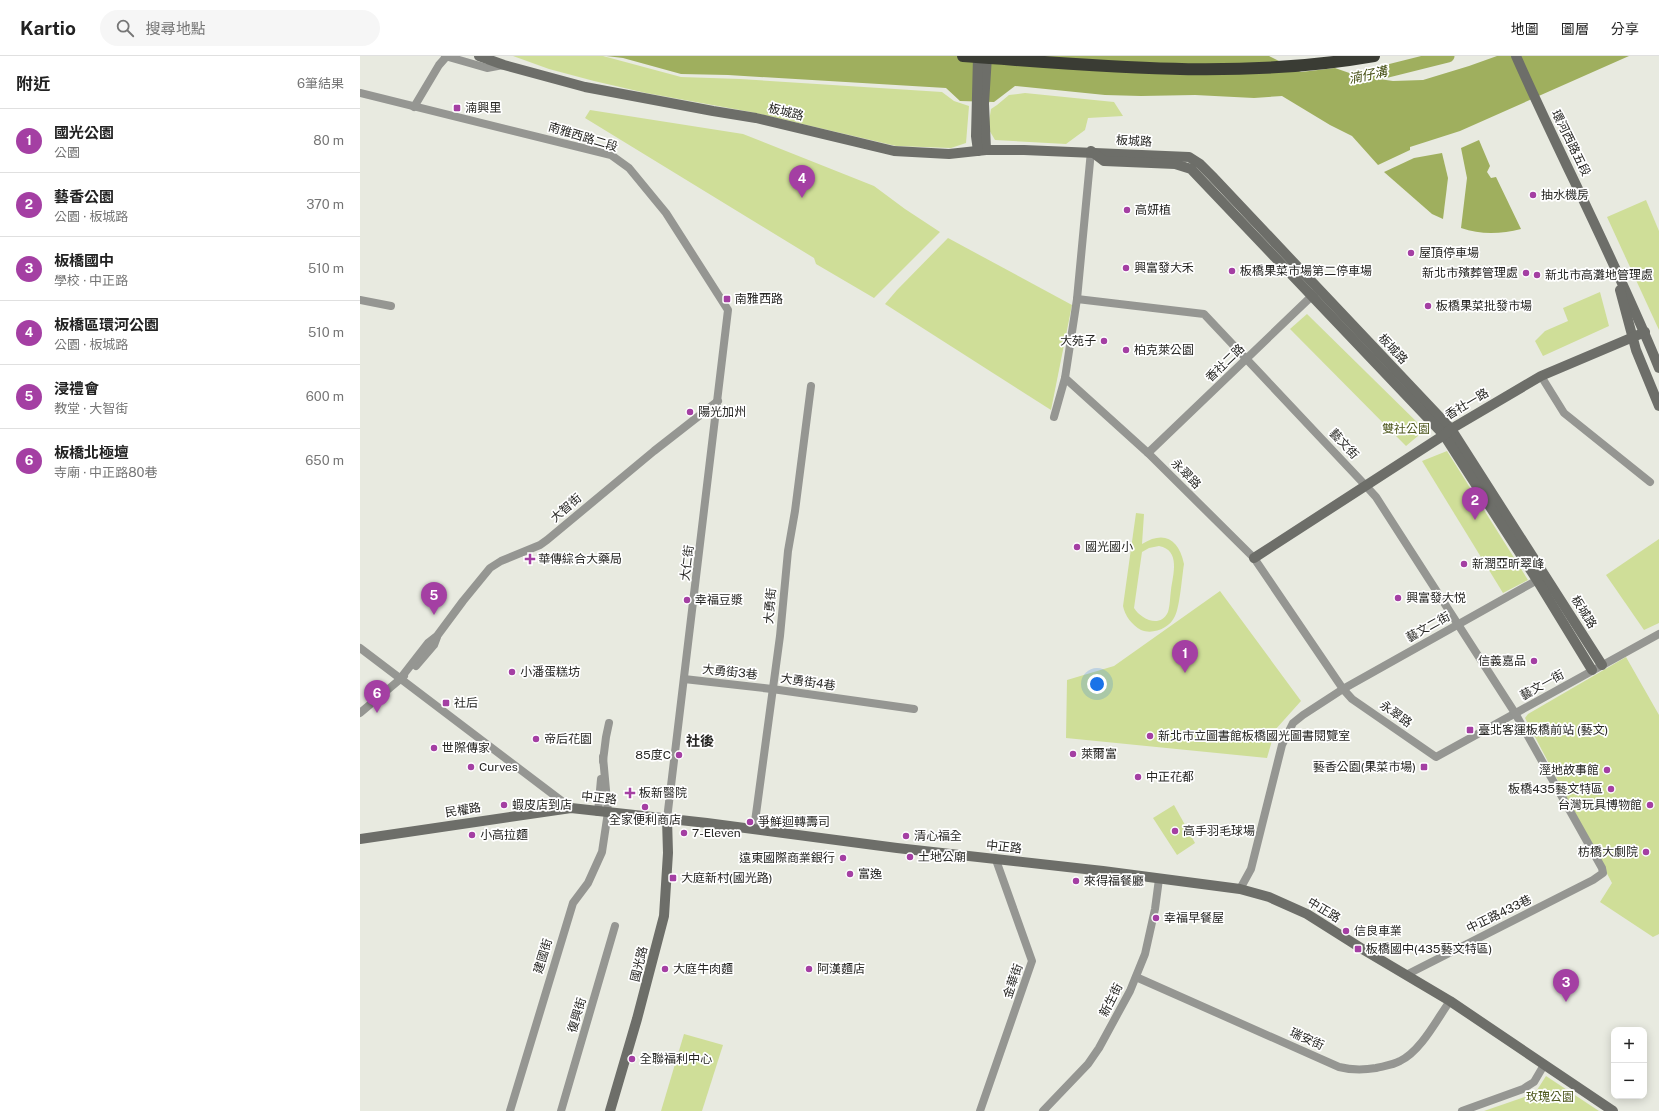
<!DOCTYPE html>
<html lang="zh-TW">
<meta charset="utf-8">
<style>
body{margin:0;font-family:"Public Sans","Noto Sans TC",sans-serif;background:#f6f6f6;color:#222}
.controls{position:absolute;right:12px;bottom:12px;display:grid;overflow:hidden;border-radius:8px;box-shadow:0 2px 10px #0003}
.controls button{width:36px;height:36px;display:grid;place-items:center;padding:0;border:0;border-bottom:1px solid #e0e0e0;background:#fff;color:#222;font:20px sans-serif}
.you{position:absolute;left:737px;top:628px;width:14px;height:14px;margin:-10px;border:3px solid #fff;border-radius:50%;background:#1a73e8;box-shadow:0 0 0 6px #1a73e833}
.badge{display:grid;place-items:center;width:26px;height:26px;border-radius:50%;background:#a43fa3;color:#fff;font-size:13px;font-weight:700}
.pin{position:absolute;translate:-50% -33px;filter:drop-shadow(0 1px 2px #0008)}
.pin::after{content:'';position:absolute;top:21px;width:14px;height:12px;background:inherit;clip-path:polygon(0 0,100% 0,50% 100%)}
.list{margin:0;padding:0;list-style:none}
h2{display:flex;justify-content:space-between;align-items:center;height:52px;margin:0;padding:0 16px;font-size:17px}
h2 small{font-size:13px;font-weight:400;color:#767676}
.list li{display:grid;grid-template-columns:26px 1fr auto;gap:12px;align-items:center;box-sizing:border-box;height:64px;padding:0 16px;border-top:1px solid #e0e0e0}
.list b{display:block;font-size:15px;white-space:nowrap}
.list p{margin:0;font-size:13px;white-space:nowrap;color:#767676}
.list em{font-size:13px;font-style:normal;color:#767676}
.icon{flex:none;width:22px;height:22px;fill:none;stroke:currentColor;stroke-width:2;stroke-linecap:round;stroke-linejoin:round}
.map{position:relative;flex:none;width:1299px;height:1055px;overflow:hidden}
header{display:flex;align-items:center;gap:24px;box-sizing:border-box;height:56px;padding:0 20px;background:#fff;border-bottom:1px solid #e0e0e0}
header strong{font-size:19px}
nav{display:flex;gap:22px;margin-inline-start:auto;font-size:14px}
.search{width:280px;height:36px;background:#f6f6f6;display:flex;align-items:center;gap:10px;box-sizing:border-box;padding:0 14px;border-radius:22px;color:#767676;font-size:15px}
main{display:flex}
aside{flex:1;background:#fff}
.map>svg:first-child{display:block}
</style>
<header>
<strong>Kartio</strong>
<div class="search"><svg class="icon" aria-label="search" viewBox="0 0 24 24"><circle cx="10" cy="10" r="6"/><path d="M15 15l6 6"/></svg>搜尋地點</div>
<nav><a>地圖</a><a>圖層</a><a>分享</a></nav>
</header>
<main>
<aside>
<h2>附近<small>6筆結果</small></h2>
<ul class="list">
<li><span class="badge">1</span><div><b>國光公園</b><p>公園</p></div><em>80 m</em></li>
<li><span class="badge">2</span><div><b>藝香公園</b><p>公園 · 板城路</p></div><em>370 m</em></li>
<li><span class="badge">3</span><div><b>板橋國中</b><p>學校 · 中正路</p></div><em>510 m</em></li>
<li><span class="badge">4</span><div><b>板橋區環河公園</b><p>公園 · 板城路</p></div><em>510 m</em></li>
<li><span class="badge">5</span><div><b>浸禮會</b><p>教堂 · 大智街</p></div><em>600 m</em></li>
<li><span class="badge">6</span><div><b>板橋北極壇</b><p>寺廟 · 中正路80巷</p></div><em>650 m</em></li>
</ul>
</aside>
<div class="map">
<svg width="1299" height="1055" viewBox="0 0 1299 1055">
<rect width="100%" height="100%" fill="#e8eae0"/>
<!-- green -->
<g fill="#cfde98" fill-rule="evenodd">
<path d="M 153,0 L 243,0 L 321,21 L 380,23 L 582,36 L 594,45 L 609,50 L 606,87 L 591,92 L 536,90 L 391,56 L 286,37 L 234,25 L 189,13 Z"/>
<path d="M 665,37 L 754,46 L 763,60 L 728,62 L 725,74 L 706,88 L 635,84 L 628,72 L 631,53 L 637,49 L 649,39 Z"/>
<path d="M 230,54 L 383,78 L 514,130 L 545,153 L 580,176 L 514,242 L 456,208 L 454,202 L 225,62 Z"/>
<path d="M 1286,144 L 1299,175 L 1299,274 L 1247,161 Z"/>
<path d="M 588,182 L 712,249 L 691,354 L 525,248 L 537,234 Z"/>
<path d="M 1240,236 L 1249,270 L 1183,300 L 1175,285 L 1185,275 L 1208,265 L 1203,252 Z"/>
<path d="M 947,258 L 1065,374 L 1046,390 L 930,273 Z"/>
<path d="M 1087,395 L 1168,524 L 1143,537 L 1062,405 Z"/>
<path d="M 776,457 L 784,458 L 782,488 C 804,474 819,483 824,508 C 822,520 820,550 815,560 C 810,572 793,579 781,574 C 772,569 765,560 763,550 ZM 799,490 C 821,494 813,519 811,534 C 810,541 810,550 808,556 C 800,573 781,563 774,552 L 782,496 L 789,492 Z"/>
<path d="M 1299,483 L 1299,567 L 1284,574 L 1246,519 Z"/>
<path d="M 860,535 L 941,645 L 915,674 L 907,702 L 706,682 L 707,624 L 754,610 Z"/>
<path d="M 1266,601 L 1299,659 L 1299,878 L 1293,881 L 1240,846 L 1252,827 L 1165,662 L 1168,658 Z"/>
<path d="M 814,749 L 835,787 L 817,799 L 793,762 Z"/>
<path d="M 324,978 L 363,989 L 342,1055 L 301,1055 Z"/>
<path d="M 1186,1020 L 1239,1055 L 1124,1055 L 1170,1039 L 1177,1034 Z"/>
</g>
<!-- water -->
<g fill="#9faf5e">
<path d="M 246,0 L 909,0 L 941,16 L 975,12 L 998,20 L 1033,25 L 1063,24 L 1109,10 L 1137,0 L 1269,0 L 1100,75 L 1050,91 L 1050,94 L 1018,109 L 992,80 L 970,69 L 922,40 L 894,42 L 835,39 L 781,40 L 745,39 L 655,30 L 634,46 L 600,45 L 586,32 L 368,19 L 321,18 L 263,2 Z"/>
<path d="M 1119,84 L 1130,110 L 1127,116 L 1131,122 L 1136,121 L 1161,173 C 1141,178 1121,179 1101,172 L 1107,122 L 1101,92 Z"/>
<path d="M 1082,97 L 1088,122 L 1083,163 L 1072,158 L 1024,116 L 1054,102 Z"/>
</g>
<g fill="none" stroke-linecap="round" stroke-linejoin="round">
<!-- river -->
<path stroke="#9faf5e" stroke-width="13" d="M 988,25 L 1088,0"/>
<!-- street -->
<g stroke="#959692" stroke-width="8">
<path d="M 85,0 L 127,12 L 143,9"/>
<path d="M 0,37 L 251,99 L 269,112 L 306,157 L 368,254 L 307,763"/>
<path d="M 54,51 L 79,9 L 86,1"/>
<path d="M 731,95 L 717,243 L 705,322 L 788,397 L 894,502 L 983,633 L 992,643 L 1076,701 L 1299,578"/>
<path d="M 717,243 L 844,258 L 1006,430 L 1016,441 L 1155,657 L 1242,812 L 1243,817 L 1233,824 L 1046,919"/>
<path d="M 0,244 L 31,250"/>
<path d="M 1181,320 L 1204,357 L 1290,426"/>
<path d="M 694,361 L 705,322"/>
<path d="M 788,397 L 956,236"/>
<path d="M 0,592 L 211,752"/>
<path d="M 56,610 L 74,589 L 77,581"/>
<path d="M 40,623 L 68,587 L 77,580 L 103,545 L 130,512 L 141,505 L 180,489 L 187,484 L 294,395 L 358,345"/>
<path d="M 324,623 L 412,633 L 554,653"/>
<path d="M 0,657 L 44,620"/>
<path d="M 243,705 L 246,681 L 249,667"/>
<path d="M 238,756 L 241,723"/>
<path d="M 394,773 L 420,580 L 428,495 L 435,455 L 451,330"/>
<path d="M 880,833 L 891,813 L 922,689 L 933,667 L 943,659 L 983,633 L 1181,522"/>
<path d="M 776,921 L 979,1011 C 991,1014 1004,1014 1016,1012 C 1024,1010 1033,1009 1040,1005 C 1061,995 1077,963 1090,945"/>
<path d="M 150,1055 L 213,847 L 228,827 L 242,796 L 248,756 L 243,701"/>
<path d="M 201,1055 L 255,870"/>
<path d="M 620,1055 L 672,905 L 636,804"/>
<path d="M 683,1055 L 728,1008 L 739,992 L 770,935 L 785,898 L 795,853 L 799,823"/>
<path d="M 1102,1055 L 1163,1033 L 1174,1026 L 1184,1009"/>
</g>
<!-- secondary -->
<g stroke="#6d6e69" stroke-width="10">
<path d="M 119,0 L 144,9 L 225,31 L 353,55 L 396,62 L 534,95 L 589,98 L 626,94 L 664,94 L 829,101 L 840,108 L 852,120 L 1091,373 L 1242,609"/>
<path d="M 1156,0 C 1202,104 1256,206 1299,312"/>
<path d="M 626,94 L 624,48 L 627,0"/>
<path d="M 618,95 L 616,80 L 618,0"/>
<path d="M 731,95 L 744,105 L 815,108 L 831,113 L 1084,379 L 1177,524 L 1232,614"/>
<path d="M 1260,234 L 1276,294 L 1299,350"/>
<path d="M 894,502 L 1084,379 L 1091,373 L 1181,320 L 1285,276"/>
<path d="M 0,783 L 211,752 L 347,767 L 537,792 L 743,815 L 880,833 L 909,841 L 947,858 L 1004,894 L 1090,945 L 1253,1055"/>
<path d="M 250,1055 L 277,963 L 304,860 L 308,797 L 307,763"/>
</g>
<!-- highway-bridge -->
<path stroke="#3a3c34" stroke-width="12" d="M 603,0 C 740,10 878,24 1014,0"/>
</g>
<!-- markers -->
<g fill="#a43fa3" stroke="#fff" stroke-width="1.5">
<rect x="93" y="48" width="8" height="8" rx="2"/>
<circle cx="1173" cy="139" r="4"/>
<circle cx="767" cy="154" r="4"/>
<circle cx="1051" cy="197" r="4"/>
<circle cx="766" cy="212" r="4"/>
<circle cx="872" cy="215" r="4"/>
<circle cx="1166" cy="217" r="4"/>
<circle cx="1177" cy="219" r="4"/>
<rect x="363" y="239" width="8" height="8" rx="2"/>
<circle cx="1068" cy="250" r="4"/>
<circle cx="744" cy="285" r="4"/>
<circle cx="766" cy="294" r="4"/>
<circle cx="330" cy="356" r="4"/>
<circle cx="717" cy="491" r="4"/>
<path d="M168 497h4v4h4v4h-4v4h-4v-4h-4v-4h4z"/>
<circle cx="1104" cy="508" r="4"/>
<circle cx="1038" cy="542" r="4"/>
<circle cx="327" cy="544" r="4"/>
<circle cx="1174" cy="605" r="4"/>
<circle cx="152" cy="616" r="4"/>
<rect x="82" y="643" width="8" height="8" rx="2"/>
<rect x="1106" y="670" width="8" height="8" rx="2"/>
<circle cx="790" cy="680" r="4"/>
<circle cx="176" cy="683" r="4"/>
<circle cx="74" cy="692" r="4"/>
<circle cx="713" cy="698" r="4"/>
<circle cx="319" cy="699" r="4"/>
<circle cx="111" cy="711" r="4"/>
<rect x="1060" y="707" width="8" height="8" rx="2"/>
<circle cx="1247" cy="714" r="4"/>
<circle cx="778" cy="721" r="4"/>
<circle cx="1251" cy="733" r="4"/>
<path d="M268 731h4v4h4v4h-4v4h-4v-4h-4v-4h4z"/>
<circle cx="144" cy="749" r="4"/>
<circle cx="1290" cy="749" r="4"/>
<circle cx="285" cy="751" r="4"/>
<circle cx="390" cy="766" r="4"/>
<circle cx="815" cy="775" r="4"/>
<circle cx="324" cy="777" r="4"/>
<circle cx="112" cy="779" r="4"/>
<circle cx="546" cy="780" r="4"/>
<circle cx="1286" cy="796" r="4"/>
<circle cx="550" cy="801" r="4"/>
<circle cx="483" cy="802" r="4"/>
<circle cx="490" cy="818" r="4"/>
<rect x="309" y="818" width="8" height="8" rx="2"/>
<circle cx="716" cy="825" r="4"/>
<circle cx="796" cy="862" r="4"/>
<circle cx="986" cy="875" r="4"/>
<rect x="994" y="889" width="8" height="8" rx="2"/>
<circle cx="305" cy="913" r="4"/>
<circle cx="449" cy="913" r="4"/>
<circle cx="272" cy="1003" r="4"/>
</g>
<g text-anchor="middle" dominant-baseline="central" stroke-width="3.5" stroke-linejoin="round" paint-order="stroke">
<!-- poi labels -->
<g font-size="12" fill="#262623" stroke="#fff" text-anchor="start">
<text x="105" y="52">湳興里</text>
<text x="1181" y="139">抽水機房</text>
<text x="775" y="154">高妍植</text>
<text x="1059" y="197">屋頂停車場</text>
<text x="774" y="212">興富發大禾</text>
<text x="880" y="215">板橋果菜市場第二停車場</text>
<text x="1158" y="217" text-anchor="end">新北市殯葬管理處</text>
<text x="1185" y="219">新北市高灘地管理處</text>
<text x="375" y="243">南雅西路</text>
<text x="1076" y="250">板橋果菜批發市場</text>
<text x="736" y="285" text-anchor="end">大苑子</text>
<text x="774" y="294">柏克萊公園</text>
<text x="338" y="356">陽光加州</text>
<text x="725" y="491">國光國小</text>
<text x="178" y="503">華傳綜合大藥局</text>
<text x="1112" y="508">新潤亞昕翠峰</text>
<text x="1046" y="542">興富發大悦</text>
<text x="335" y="544">幸福豆漿</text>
<text x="1166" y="605" text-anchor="end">信義嘉品</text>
<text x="160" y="616">小潘蛋糕坊</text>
<text x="94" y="647">社后</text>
<text x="1118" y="674">臺北客運板橋前站 (藝文)</text>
<text x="798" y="680">新北市立圖書館板橋國光圖書閱覽室</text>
<text x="184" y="683">帝后花園</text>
<text x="82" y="692">世際傳家</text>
<text x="721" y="698">萊爾富</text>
<text x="311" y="699" text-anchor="end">85度C</text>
<text x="119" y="711">Curves</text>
<text x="1056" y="711" text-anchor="end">藝香公園(果菜市場)</text>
<text x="1239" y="714" text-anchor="end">溼地故事館</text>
<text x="786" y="721">中正花都</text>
<text x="1243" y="733" text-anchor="end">板橋435藝文特區</text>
<text x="279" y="737">板新醫院</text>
<text x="152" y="749">蝦皮店到店</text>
<text x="1282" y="749" text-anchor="end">台灣玩具博物館</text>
<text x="285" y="764" text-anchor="middle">全家便利商店</text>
<text x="398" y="766">爭鮮迴轉壽司</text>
<text x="823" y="775">高手羽毛球場</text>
<text x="332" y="777">7-Eleven</text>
<text x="120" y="779">小高拉麵</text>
<text x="554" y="780">清心福全</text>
<text x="1278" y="796" text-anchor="end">枋橋大劇院</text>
<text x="558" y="801">土地公廟</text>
<text x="475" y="802" text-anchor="end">遠東國際商業銀行</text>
<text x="498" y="818">富逸</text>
<text x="321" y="822">大庭新村(國光路)</text>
<text x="724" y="825">來得福餐廳</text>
<text x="804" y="862">幸福早餐屋</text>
<text x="994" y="875">信良車業</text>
<text x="1006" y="893">板橋國中(435藝文特區)</text>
<text x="313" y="913">大庭牛肉麵</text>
<text x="457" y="913">阿漢麵店</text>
<text x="280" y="1003">全聯福利中心</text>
</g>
<!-- street labels -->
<g font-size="12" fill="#262623" stroke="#fff">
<text transform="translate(426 56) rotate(14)">板城路</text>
<text transform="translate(223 81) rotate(17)">南雅西路二段</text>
<text transform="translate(774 85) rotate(3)">板城路</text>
<text transform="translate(1211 87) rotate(64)">環河西路五段</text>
<text transform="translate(1033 293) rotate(47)">板城路</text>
<text transform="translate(865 307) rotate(-44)">香社二路</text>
<text transform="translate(1107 348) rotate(-31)">香社一路</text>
<text transform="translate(984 388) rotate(47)">藝文街</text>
<text transform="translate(826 418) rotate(45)">永翠路</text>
<text transform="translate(206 452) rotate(-41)">大智街</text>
<text transform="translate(327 507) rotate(-83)">大仁街</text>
<text transform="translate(410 550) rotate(-85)">大勇街</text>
<text transform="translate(1224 556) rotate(58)">板城路</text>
<text transform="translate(1068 571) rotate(-29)">藝文二街</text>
<text transform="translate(370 616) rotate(6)">大勇街3巷</text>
<text transform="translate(448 626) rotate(8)">大勇街4巷</text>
<text transform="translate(1182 629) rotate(-29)">藝文一街</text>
<text transform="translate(1036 658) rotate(35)">永翠路</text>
<text transform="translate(239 742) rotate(6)">中正路</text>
<text transform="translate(103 754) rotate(-9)">民權路</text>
<text transform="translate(644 791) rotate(6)">中正路</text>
<text transform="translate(964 854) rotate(31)">中正路</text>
<text transform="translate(1139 858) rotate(-26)">中正路433巷</text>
<text transform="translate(183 900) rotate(-73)">建國街</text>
<text transform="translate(279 908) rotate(-76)">國光路</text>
<text transform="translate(653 925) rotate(-71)">金華街</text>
<text transform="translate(751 944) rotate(-63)">新生街</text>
<text transform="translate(217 959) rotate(-73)">復興街</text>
<text transform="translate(947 983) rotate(24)">瑞安街</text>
</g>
<!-- park labels -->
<g font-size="12" fill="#4d571d" stroke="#fff">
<text x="1046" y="373">雙社公園</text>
<text x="1190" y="1041">玫瑰公園</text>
</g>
<!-- water labels -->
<g font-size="13" font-style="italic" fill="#414b0e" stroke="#fff">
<text transform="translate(1008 19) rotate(-12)">湳仔溝</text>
</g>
<!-- quarter labels -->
<g font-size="14" font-weight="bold" fill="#262623" stroke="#fff">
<text x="340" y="685">社後</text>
</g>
</g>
</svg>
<div class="controls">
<button>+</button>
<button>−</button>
</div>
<div class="you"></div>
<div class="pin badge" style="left:825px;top:617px">1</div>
<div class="pin badge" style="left:1115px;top:464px">2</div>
<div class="pin badge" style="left:1206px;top:946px">3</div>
<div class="pin badge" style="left:442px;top:142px">4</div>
<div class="pin badge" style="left:74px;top:559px">5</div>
<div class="pin badge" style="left:17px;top:657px">6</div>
</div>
</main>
